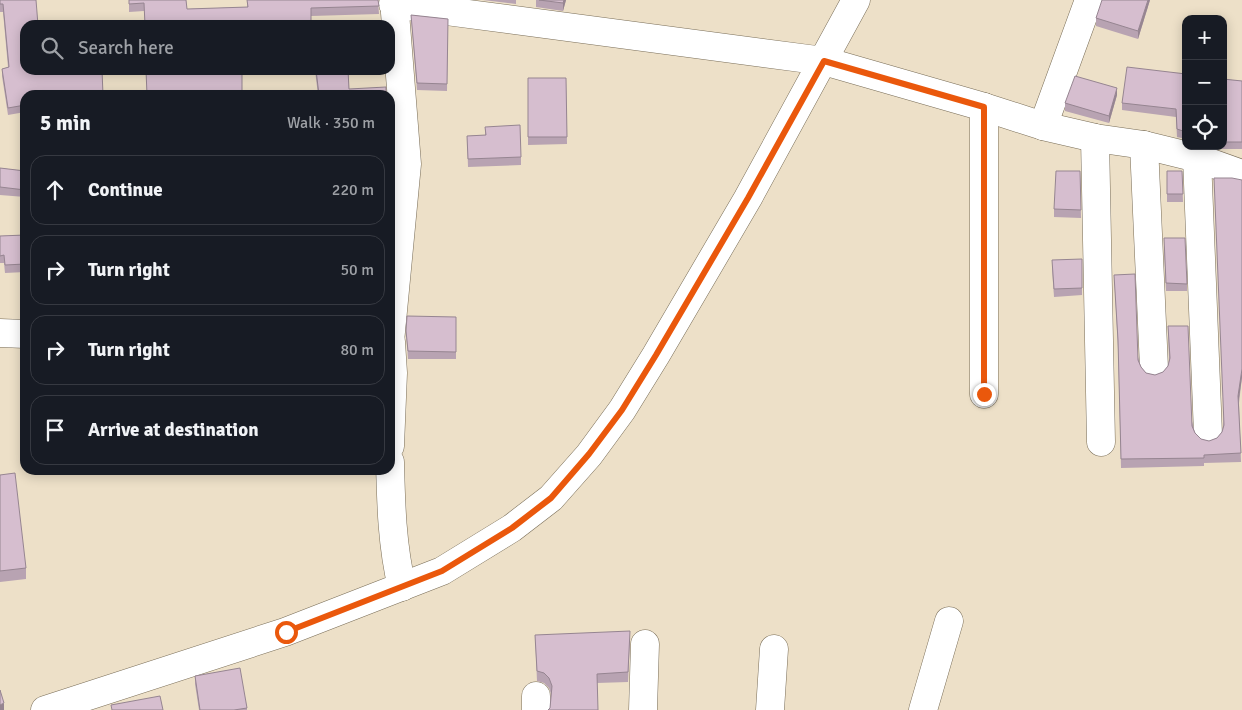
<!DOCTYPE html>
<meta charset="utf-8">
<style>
body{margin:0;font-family:Signika,sans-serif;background:#242831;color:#f1f3f6}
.controls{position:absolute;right:15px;top:15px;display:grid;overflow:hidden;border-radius:10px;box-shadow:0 2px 12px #0003}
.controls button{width:45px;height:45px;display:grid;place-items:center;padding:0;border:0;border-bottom:1px solid #363941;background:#171b24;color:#f1f3f6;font:25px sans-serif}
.stop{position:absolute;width:15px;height:15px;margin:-11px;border:4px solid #ea580c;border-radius:50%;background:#fff}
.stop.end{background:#ea580c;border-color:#fff;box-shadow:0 1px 5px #0008}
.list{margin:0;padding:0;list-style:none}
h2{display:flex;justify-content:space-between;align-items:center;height:65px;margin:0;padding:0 20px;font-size:21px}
h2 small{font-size:16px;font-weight:400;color:#9ea1a6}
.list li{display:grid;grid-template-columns:32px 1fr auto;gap:15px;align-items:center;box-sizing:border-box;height:70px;margin:0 10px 10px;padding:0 10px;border:1px solid #363941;border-radius:15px}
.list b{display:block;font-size:19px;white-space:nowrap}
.list em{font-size:16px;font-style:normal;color:#9ea1a6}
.icon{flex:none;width:28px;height:28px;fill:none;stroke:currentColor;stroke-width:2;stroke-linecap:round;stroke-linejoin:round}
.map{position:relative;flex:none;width:1242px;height:710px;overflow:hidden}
.search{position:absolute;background:#171b24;box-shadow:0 2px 12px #0003;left:20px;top:20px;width:375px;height:55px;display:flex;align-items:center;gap:12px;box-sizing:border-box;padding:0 18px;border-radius:15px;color:#9ea1a6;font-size:19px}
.panel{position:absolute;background:#171b24;box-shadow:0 2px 12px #0003;left:20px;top:90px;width:375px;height:385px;border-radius:15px}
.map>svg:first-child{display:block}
</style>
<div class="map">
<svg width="1242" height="710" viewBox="0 0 1242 710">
<rect width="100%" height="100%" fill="#ede0c8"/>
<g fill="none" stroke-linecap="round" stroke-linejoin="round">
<defs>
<g id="minor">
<path d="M 393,4 L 824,61 L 984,107 L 1043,126 L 1095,138 L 1144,145 L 1197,158 L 1242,174"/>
<path d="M 984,107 L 984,394"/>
<path d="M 1043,126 L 1089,0"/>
<path d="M 1095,138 L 1101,442"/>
<path d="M 1144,145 L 1154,368"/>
<path d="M 1197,158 L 1208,434"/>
<path d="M 0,333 L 25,334"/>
<path d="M 390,342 L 407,164 L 394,0"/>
<path d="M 390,446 L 393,373 L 391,342"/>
<path d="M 390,462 C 391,504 392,546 402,587"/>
<path d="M 45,710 L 285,632 L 442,571 L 512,528 L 551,498 L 589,455 L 622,410 L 656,355 L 748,198 L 856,0"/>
<path d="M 536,710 L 536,696"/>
<path d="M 643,710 L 645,644"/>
<path d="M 770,710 L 774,649"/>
<path d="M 923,710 L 949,621"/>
</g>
</defs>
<!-- minor casing -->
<use href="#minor" stroke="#796d57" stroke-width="29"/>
<!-- minor -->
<use href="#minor" stroke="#fff" stroke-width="28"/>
</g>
<!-- wall -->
<g fill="#b8a3b2">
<path d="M 0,0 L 36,0 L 25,95 L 25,112 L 8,115 L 2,76 L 2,69 L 8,67 L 3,12 L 0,12 Z"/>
<path d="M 129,0 L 186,0 L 187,9 L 247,7 L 247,0 L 378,0 L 379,14 L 311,16 L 144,11 L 129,12 Z"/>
<path d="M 483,0 L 516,0 L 516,4 Z"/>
<path d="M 536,0 L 566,0 L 563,11 L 536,7 Z"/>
<path d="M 1150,0 L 1138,39 L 1096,26 L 1096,18 Z"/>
<path d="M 411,15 L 448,19 L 447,91 L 417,90 Z"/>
<path d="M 315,70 L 348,70 L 349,89 L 386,95 L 318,95 Z"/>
<path d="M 1186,74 L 1186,139 L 1177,137 L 1176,117 L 1122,110 L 1122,103 Z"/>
<path d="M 528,78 L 566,78 L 567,144 L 528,145 Z"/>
<path d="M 1223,79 L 1242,81 L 1242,149 L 1219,149 L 1217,148 L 1217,146 L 1223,146 Z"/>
<path d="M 1117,95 L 1109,123 L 1065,111 L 1065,103 Z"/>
<path d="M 485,127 L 521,157 L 521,165 L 468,167 L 467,136 L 485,135 Z"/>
<path d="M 0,168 L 25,171 L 25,197 L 0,195 Z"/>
<path d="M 1080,171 L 1081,218 L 1054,217 L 1054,209 Z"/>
<path d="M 1167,171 L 1182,171 L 1183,202 L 1167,202 Z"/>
<path d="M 1242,180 L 1242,377 L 1239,403 L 1241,462 L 1204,463 L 1204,466 L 1121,468 L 1118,349 L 1114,275 L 1141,367 L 1146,373 L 1155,375 L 1163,372 L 1168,366 L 1169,360 L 1168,326 L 1195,433 L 1201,439 L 1209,441 L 1217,438 L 1222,432 L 1223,426 Z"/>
<path d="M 25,235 L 25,272 L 5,273 L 4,263 L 0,263 L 0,236 Z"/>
<path d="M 1164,246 L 1187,284 L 1187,291 L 1166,291 Z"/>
<path d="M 1052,268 L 1082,288 L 1082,295 L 1054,297 Z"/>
<path d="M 456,317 L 456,359 L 408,359 L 406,331 Z"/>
<path d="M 0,475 L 26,568 L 26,579 L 0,582 Z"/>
<path d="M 535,635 L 630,640 L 628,682 L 597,683 L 550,708 L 551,694 L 549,688 L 544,683 L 537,681 Z"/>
<path d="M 195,676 L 247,708 L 247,710 L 199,710 L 195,684 Z"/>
</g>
<!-- shaded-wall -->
<g fill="#968591">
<path d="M 564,0 L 566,0 L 563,11 L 563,3 Z"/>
<path d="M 1148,0 L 1150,0 L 1138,39 L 1138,31 Z"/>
<path d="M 1117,88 L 1117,95 L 1109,123 L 1109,116 Z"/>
<path d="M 1242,369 L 1242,377 L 1238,405 L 1238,396 Z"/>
<path d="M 4,703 L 4,710 L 0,710 L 0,705 Z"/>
</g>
<!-- building -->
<g fill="#d6becf" stroke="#968591">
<path d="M 0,0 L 36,0 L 38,25 L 25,25 L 25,70 L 102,70 L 103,95 L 25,95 L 25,105 L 8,108 L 2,69 L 9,67 L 3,4 L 0,4 Z"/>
<path d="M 129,0 L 186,0 L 187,9 L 248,7 L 247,0 L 378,0 L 379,6 L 311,8 L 311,25 L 145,25 L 144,3 L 129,4 Z"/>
<path d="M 539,0 L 564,0 L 563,3 Z"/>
<path d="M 1102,0 L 1148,0 L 1138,31 L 1096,18 Z"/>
<path d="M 411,15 L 448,19 L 447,84 L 417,83 Z"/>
<path d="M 1127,67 L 1186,74 L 1186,132 L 1177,129 L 1176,109 L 1122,103 Z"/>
<path d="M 146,70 L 242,70 L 242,95 L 147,95 Z"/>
<path d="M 316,70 L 348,70 L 349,89 L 386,87 L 386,95 L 319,95 Z"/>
<path d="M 1075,76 L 1117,88 L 1109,116 L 1065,103 Z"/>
<path d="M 528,78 L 566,78 L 567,137 L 528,137 Z"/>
<path d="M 1223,79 L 1242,81 L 1242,142 L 1223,142 Z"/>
<path d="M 114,92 L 115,95 L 106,95 Z"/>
<path d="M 520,125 L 521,157 L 468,159 L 467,136 L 486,135 L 485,127 Z"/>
<path d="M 0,168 L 25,171 L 25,190 L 0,187 Z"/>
<path d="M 1056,171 L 1080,171 L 1081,210 L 1054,209 Z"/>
<path d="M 1167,171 L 1182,171 L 1183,194 L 1167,194 Z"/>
<path d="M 1214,178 L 1232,178 L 1242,180 L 1242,369 L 1238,396 L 1241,453 L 1204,455 L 1204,458 L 1121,459 L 1118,340 L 1114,275 L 1135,274 L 1138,360 L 1141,367 L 1146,373 L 1155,375 L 1163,372 L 1168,366 L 1170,358 L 1168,326 L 1188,326 L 1192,426 L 1195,433 L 1201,439 L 1209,441 L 1217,438 L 1222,432 L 1224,425 Z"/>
<path d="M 25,235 L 25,264 L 5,265 L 4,255 L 0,256 L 0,236 Z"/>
<path d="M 1164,238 L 1185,238 L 1187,284 L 1166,283 Z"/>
<path d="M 1082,259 L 1082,288 L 1054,289 L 1052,260 Z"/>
<path d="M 407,316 L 456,317 L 456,352 L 408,351 L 406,331 Z"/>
<path d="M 15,473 L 26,568 L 0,571 L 0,475 Z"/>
<path d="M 630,631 L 628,672 L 597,674 L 598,710 L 548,710 L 550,708 L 552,686 L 549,678 L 544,673 L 537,671 L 535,635 Z"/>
<path d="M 240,668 L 247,708 L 234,710 L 200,710 L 195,676 Z"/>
<path d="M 0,690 L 4,703 L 0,705 Z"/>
<path d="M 160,696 L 163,710 L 112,710 L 111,705 Z"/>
</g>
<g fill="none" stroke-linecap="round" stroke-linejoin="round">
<!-- route -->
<path stroke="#ea580c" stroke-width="6" d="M 286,632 L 442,571 L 512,528 L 551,498 L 589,454 L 622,410 L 656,355 L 748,198 L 824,61 L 984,107 L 984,394"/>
</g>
</svg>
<div class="controls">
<button>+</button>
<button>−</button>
<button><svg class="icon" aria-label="locate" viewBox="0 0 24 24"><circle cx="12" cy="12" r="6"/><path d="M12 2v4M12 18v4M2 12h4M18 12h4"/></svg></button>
</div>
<div class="stop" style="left:286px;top:632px"></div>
<div class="stop end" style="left:984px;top:394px"></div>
<div class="search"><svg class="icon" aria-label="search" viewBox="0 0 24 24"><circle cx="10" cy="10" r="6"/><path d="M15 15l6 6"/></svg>Search here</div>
<section class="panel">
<h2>5 min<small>Walk · 350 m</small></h2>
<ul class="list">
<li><svg class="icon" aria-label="ahead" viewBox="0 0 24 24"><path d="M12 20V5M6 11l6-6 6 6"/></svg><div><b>Continue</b></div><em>220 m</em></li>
<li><svg class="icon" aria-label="right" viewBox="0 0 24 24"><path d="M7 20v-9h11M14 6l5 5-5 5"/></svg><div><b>Turn right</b></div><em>50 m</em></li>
<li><svg class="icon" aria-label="right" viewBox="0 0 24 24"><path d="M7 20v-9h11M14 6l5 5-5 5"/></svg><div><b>Turn right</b></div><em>80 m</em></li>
<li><svg class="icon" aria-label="arrive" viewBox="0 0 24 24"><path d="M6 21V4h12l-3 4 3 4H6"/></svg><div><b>Arrive at destination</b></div></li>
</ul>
</section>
</div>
